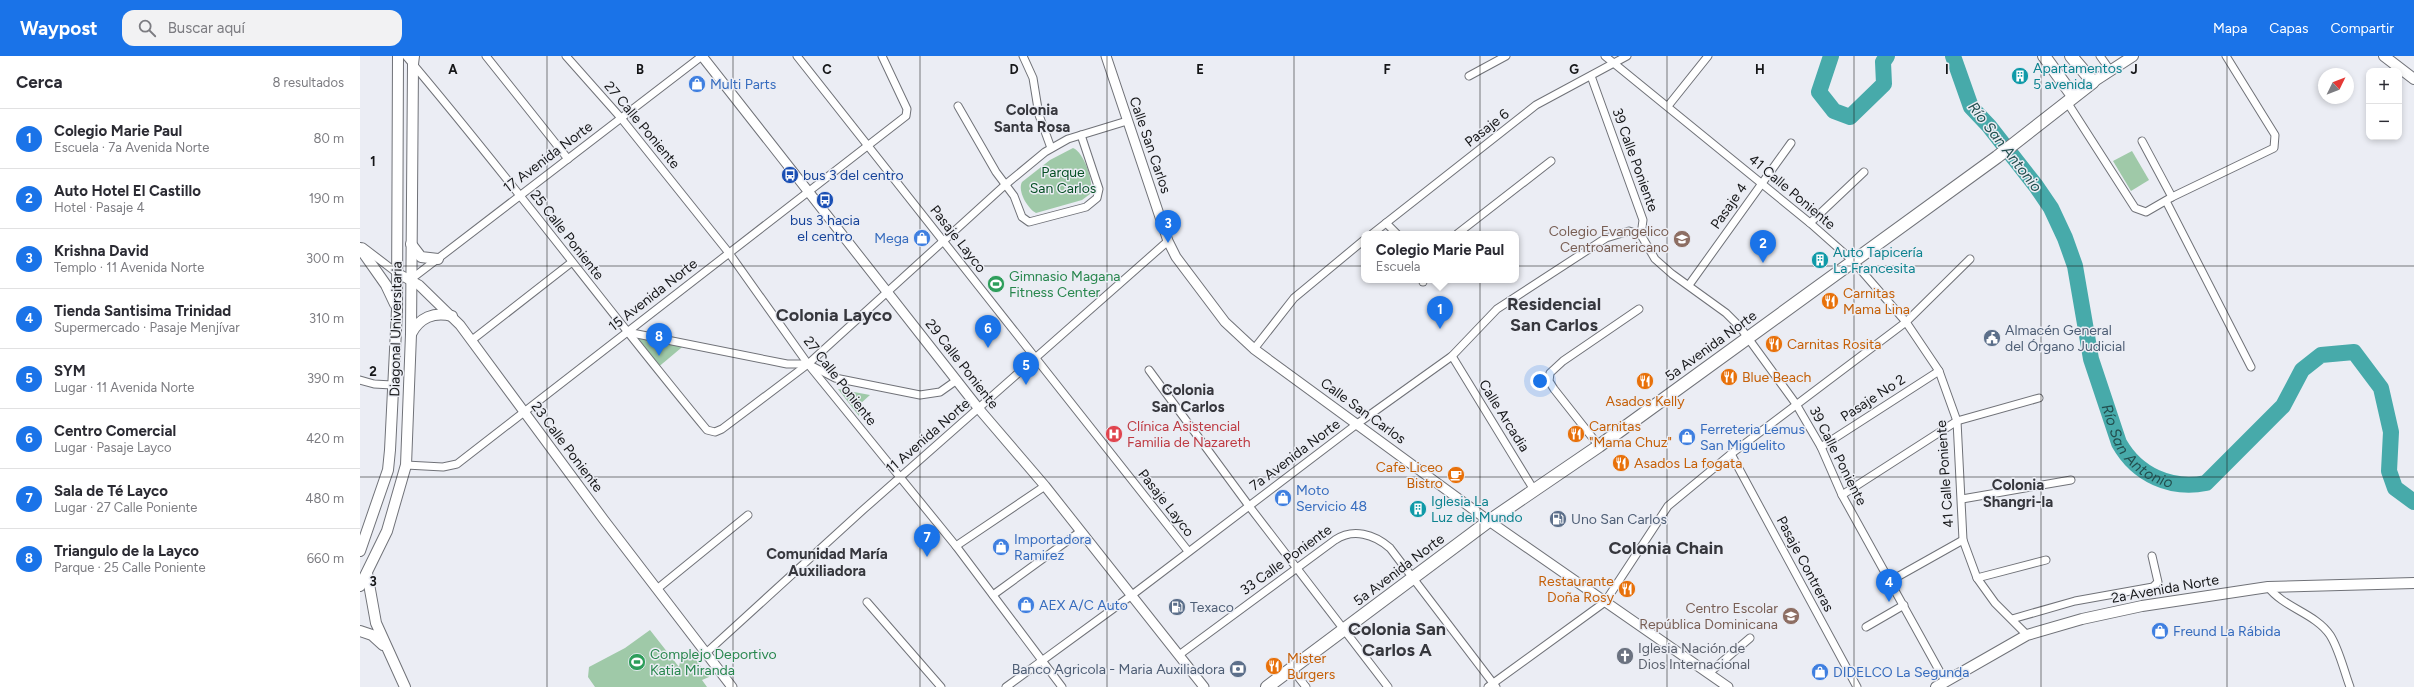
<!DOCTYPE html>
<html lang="es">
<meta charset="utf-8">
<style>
body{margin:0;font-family:Figtree,sans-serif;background:#f2f2f3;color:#2b2b33}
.controls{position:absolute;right:12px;top:12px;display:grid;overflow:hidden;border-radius:8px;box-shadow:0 2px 6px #0003}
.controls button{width:36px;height:36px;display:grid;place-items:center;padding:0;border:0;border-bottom:1px solid #e1e1e2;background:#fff;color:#2b2b33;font:20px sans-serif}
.compass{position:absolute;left:1958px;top:12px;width:36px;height:36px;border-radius:50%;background:#fff;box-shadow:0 2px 6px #0003;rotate:47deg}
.you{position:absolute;left:1180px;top:325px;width:14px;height:14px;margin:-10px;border:3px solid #fff;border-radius:50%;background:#1a73e8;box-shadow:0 0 0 6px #1a73e833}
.badge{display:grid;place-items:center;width:26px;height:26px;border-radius:50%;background:#1a73e8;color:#fff;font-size:13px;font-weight:700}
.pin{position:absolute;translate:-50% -33px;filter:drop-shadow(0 1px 2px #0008)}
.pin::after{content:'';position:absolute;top:21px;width:14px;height:12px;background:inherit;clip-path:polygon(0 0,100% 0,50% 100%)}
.popup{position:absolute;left:1001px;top:175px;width:158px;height:52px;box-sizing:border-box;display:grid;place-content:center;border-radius:8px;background:#fff;filter:drop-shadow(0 1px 3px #0005);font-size:13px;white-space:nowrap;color:#7c7c81}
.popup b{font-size:15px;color:#2b2b33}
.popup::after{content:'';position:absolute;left:50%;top:100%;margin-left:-8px;border:8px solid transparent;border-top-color:#fff}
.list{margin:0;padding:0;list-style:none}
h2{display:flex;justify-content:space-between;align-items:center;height:52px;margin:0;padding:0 16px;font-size:17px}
h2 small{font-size:13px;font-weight:400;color:#7c7c81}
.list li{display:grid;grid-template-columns:26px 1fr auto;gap:12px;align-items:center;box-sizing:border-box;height:60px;padding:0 16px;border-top:1px solid #e1e1e2}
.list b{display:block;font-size:15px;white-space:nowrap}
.list p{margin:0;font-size:13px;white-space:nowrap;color:#7c7c81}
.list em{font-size:13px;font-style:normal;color:#7c7c81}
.icon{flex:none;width:22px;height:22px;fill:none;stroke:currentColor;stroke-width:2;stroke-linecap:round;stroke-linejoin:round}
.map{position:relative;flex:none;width:2054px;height:631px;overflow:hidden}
header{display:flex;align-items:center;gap:24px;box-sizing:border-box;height:56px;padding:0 20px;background:#1a73e8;color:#fff}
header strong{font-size:19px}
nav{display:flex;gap:22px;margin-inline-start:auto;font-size:14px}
.search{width:280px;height:36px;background:#f2f2f3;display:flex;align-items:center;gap:10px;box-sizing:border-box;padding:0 14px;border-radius:12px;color:#7c7c81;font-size:15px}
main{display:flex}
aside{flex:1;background:#fff}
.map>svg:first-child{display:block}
</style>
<header>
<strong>Waypost</strong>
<div class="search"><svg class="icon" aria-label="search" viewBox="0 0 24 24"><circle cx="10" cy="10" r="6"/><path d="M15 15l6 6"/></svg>Buscar aquí</div>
<nav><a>Mapa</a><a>Capas</a><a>Compartir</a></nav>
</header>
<main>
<aside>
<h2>Cerca<small>8 resultados</small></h2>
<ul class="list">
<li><span class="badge">1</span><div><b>Colegio Marie Paul</b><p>Escuela · 7a Avenida Norte</p></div><em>80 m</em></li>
<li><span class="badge">2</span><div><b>Auto Hotel El Castillo</b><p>Hotel · Pasaje 4</p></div><em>190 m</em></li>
<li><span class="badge">3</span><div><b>Krishna David</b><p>Templo · 11 Avenida Norte</p></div><em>300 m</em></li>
<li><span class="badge">4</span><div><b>Tienda Santisima Trinidad</b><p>Supermercado · Pasaje Menjívar</p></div><em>310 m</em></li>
<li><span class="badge">5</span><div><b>SYM</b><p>Lugar · 11 Avenida Norte</p></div><em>390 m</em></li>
<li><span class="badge">6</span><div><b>Centro Comercial</b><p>Lugar · Pasaje Layco</p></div><em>420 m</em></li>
<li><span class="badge">7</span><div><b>Sala de Té Layco</b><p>Lugar · 27 Calle Poniente</p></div><em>480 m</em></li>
<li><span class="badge">8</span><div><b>Triangulo de la Layco</b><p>Parque · 25 Calle Poniente</p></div><em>660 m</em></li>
</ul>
</aside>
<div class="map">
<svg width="2054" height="631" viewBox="0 0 2054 631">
<rect width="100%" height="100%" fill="#ebedf4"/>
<!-- green -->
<g fill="#9fc9a8">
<path d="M 713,92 C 724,96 735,128 730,138 L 722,144 L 676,157 C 668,153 657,135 662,126 L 690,104 Z"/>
<path d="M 1772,95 L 1789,124 L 1771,135 L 1753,105 Z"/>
<path d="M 267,276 L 327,287 L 296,313 Z"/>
<path d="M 478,333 L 510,339 L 500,348 L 499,360 Z"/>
<path d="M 290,574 L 319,611 L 321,601 L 329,595 L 349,621 L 342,624 L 347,631 L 235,631 L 228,621 L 229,611 L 265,592 Z"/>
</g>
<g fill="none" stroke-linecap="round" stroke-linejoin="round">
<!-- river -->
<g stroke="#47aaaa" stroke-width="16">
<path d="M 1471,0 L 1459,36 L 1474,55 L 1490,61 L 1524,28 L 1523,6 L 1527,0"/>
<path id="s1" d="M 1593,0 L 1611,51 L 1629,70 L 1676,130 L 1691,152 L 1705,182 L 1715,210 L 1731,303 L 1759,387 C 1777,419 1811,434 1846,427 L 1923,350 L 1942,314 L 1961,299 L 1994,296 L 2021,332 L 2031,376 L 2029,415 L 2035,432 L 2054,446"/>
</g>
<defs>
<g id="minor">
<path d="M 46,0 C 150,122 245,251 347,374 L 355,376 L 362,373 L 448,308 L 645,129 L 685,96 L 708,83 L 767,65"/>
<path d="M 126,0 L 208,103"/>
<path d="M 206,0 L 261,62 L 369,197 L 448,308 L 596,490 L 702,631"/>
<path d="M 437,0 L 828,495"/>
<path d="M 663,0 L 673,22 L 679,59 L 691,92"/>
<path d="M 1245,0 L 1450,167 L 1493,205 L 1546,266 L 1579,315 L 1597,365 L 1603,484 L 1617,522 L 1635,547 L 1667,579"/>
<path d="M 1740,0 L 1750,14"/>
<path d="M 1109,20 L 1146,0"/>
<path d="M 1231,20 L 1283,164 L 1281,179"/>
<path d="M 1707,46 L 1775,152 L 1786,156 L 1812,141 L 1914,92 L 1915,79 L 1866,0"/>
<path d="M 598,50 L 636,116 L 654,140 L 662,161 L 669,166 L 726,151 L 737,142 L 739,133 L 721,79"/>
<path d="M 1308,50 L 1348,0"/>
<path d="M 1782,85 L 1812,141"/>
<path d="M 1806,145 L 1891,311"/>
<path d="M 1026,167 L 1037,178"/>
<path d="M 1450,167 L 1504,116"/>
<path d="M 1012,178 L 1176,49 L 1267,0"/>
<path d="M 1097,178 L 1191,105"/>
<path d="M 3,191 L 37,217"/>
<path d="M 50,224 L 342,0"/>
<path d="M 1063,224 L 1063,226"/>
<path d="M 1329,229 L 1431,87"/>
<path d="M 267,276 L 427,308 L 448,308 L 475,322 L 560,339 L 580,336 L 597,324"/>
<path d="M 112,284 L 212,206"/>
<path d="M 894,293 L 934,242 L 1004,184"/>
<path d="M 1092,300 L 1174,434"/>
<path d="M 789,314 L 889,450 L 1028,631"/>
<path d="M 0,324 L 14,328 L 32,329"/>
<path d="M 1239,390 L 1194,333 L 1189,325 L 1190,317 L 1203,305 L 1279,253"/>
<path d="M 1461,391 L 1579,315"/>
<path d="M 1371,398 L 1497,631"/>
<path d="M 46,409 L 83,411 L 97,408 L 546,60 L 547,53 L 522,0"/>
<path d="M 1482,439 L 1597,365 L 1679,342"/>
<path d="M 1602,443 L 1711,424"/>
<path d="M 596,490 L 685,430"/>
<path d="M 1617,522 L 1686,504"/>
<path d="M 1530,525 L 1603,484"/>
<path d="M 1908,531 C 1924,552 1955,557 1970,579 C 1979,593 1984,615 1990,631"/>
<path d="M 297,533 L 388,459"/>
<path d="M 633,539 L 721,475"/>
<path d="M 507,546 L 581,631"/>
<path d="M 1652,563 L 1715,545 L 1793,531 L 1798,526 L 1792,500"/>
<path d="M 1506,571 L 1544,549"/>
<path d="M 346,597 L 504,453 L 808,185"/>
<path d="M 819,599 L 975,484 C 993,472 1014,478 1030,492 L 1136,631"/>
<path d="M 932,613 L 946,631"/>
<path d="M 1349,617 L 1390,582"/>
<path d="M 646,631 L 772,539 L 997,368 L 1092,300 L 1137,253 L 1246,182 L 1269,175 L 1281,179 L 1295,203 L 1312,218 L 1366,257 L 1380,271 L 1436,348 L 1461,391 L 1482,439 L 1585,625"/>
<path d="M 1128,631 L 1245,546 L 1308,450 L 1371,398 L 1546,266 L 1610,203"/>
</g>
<g id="tertiary">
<path d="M 342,0 L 619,353 L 685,430 L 844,631"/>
<path d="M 746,0 L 808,185 L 816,201 L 865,266 L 894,293 L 1129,465 L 1368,631"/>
<path d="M 37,217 L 59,229 L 100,269 L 244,464 L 372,631"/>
</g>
<g id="secondary">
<path d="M 2024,0 L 2054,23"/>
<path d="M 1733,26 L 1773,0"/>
<path d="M 51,188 L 61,201 L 78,203"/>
<path d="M 0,192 L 26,229 L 35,248"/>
<path d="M 51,278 C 59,262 74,255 92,260"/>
<path d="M 0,495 L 28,414 L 30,394 L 37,254 L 38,0"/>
<path d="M 7,517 L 16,567 L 45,631"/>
<path d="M 0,530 L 27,475 L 46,409 L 51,278 L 53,8 L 54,0"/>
<path d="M 0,575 L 12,579 L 23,589"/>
<path d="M 1576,631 L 1667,579 L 1722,563 L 1782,550 L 1908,531 L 2054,527"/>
</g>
<g id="primary">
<path d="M 1684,0 L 1713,40"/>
<path d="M 907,631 L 1129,465 L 1239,390 L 1637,101 L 1733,26 L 1711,0"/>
</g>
</defs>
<!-- minor casing -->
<use href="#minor" stroke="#707278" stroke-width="9"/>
<!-- tertiary casing -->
<use href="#tertiary" stroke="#707278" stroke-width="11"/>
<!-- secondary casing -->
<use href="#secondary" stroke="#707278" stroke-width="12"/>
<!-- primary casing -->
<use href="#primary" stroke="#707278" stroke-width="14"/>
<!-- minor -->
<use href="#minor" stroke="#fff" stroke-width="7"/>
<!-- tertiary -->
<use href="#tertiary" stroke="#fff" stroke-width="9"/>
<!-- secondary -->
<use href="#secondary" stroke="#fff" stroke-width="10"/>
<!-- primary -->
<use href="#primary" stroke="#fff" stroke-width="12"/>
</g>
<!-- grid -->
<path fill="none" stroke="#151618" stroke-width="1" stroke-opacity="0.55" d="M 187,0 L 187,631M 373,0 L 373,631M 560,0 L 560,631M 747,0 L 747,631M 934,0 L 934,631M 1120,0 L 1120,631M 1307,0 L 1307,631M 1494,0 L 1494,631M 1681,0 L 1681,631M 1867,0 L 1867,631M 0,210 L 2054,210M 0,421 L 2054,421"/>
<!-- icons -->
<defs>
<symbol id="building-disc" viewBox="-11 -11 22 22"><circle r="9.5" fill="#0f9aa8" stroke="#ebedf4"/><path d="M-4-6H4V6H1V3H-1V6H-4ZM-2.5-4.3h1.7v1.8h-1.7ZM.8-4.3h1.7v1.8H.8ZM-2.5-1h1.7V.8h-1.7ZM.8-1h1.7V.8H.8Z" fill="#fff"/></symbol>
<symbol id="shop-disc" viewBox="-11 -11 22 22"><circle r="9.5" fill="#3f7fe0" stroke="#ebedf4"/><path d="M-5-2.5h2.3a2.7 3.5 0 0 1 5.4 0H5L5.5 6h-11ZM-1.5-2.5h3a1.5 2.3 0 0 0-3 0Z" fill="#fff"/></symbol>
<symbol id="bus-disc" viewBox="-11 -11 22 22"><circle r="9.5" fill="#1a4fb4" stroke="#ebedf4"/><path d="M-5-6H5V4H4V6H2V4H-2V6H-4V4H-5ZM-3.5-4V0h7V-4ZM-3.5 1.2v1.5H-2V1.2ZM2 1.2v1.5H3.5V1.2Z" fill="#fff"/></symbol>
<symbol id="school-disc" viewBox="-11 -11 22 22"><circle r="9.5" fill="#8d6e63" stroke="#ebedf4"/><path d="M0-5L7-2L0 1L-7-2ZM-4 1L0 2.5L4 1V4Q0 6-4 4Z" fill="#fff"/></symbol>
<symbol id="stadium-disc" viewBox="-11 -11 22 22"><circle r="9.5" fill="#2e9e5b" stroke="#ebedf4"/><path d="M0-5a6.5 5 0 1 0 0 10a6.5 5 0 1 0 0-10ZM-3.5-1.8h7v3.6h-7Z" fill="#fff"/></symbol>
<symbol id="restaurant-disc" viewBox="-11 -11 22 22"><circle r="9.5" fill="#e8710a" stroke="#ebedf4"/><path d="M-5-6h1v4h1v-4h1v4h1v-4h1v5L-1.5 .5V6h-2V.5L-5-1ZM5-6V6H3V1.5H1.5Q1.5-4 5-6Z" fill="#fff"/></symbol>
<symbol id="civic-disc" viewBox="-11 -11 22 22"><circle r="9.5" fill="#5c6f8a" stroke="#ebedf4"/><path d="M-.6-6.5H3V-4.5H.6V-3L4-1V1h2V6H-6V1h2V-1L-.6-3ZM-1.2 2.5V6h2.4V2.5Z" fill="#fff"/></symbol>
<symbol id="hospital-disc" viewBox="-11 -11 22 22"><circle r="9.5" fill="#e0444e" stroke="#ebedf4"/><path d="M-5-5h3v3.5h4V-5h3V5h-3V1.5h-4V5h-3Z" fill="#fff"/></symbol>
<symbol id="cafe-disc" viewBox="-11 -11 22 22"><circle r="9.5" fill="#e8710a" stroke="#ebedf4"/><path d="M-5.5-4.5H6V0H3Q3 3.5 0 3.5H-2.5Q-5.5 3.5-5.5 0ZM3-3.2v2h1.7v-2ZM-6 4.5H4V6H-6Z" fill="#fff"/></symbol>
<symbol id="fuel-disc" viewBox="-11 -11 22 22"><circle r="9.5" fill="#5c6f8a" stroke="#ebedf4"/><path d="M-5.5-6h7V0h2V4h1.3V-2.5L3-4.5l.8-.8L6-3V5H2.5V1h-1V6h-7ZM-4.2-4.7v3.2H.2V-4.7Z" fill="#fff"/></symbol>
<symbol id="church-disc" viewBox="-11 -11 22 22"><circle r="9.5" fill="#6b7280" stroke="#ebedf4"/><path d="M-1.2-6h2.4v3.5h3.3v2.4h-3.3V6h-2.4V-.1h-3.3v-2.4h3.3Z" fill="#fff"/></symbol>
<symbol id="bank-disc" viewBox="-11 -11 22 22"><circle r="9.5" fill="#5c6f8a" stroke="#ebedf4"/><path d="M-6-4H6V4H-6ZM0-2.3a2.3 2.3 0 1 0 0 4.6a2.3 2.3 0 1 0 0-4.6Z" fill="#fff"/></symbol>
</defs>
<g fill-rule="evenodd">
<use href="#building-disc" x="1650" y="10" width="20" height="20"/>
<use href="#shop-disc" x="327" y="18" width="20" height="20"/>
<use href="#bus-disc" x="420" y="109" width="20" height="20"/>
<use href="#bus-disc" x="455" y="134" width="20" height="20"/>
<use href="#shop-disc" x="552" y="172" width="20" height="20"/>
<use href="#school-disc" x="1312" y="173" width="20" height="20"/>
<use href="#building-disc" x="1450" y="194" width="20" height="20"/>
<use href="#stadium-disc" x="626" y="218" width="20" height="20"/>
<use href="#restaurant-disc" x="1460" y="235" width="20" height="20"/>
<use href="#civic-disc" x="1622" y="272" width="20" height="20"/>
<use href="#restaurant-disc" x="1404" y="278" width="20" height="20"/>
<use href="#restaurant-disc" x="1359" y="311" width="20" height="20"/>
<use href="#restaurant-disc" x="1275" y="315" width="20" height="20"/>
<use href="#hospital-disc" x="744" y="368" width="20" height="20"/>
<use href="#restaurant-disc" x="1206" y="368" width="20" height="20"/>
<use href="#shop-disc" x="1317" y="371" width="20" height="20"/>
<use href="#restaurant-disc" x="1251" y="397" width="20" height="20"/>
<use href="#cafe-disc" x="1086" y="409" width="20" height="20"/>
<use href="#shop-disc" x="913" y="432" width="20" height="20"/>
<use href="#building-disc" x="1048" y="443" width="20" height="20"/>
<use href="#fuel-disc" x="1188" y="453" width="20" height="20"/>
<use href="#shop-disc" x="631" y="481" width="20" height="20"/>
<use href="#restaurant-disc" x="1257" y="523" width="20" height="20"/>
<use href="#shop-disc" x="656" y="539" width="20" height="20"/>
<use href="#fuel-disc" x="807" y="541" width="20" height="20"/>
<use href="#school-disc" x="1421" y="550" width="20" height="20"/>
<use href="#shop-disc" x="1790" y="565" width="20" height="20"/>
<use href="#church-disc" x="1255" y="590" width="20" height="20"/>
<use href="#stadium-disc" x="267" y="596" width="20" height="20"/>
<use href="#restaurant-disc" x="904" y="600" width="20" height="20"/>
<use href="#bank-disc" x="868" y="603" width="20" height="20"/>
<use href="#shop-disc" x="1450" y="606" width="20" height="20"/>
</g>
<g text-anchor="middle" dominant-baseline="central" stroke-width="3" stroke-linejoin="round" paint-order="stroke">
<!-- culture labels -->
<g font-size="14" fill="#0d838f" stroke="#ebedf4" text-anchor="start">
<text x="1673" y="12">Apartamentos<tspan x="1673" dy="16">5 avenida</tspan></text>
<text x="1473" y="196">Auto Tapicería<tspan x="1473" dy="16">La Francesita</tspan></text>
<text x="1071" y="445">Iglesia La<tspan x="1071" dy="16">Luz del Mundo</tspan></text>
</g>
<!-- shop labels -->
<g font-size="14" fill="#366cbe" stroke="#ebedf4" text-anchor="start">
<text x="350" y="28">Multi Parts</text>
<text x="549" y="182" text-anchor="end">Mega</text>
<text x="1340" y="373">Ferreteria Lemus<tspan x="1340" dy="16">San Miguelito</tspan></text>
<text x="936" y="434">Moto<tspan x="936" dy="16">Servicio 48</tspan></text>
<text x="654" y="483">Importadora<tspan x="654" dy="16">Ramirez</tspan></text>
<text x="679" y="549">AEX A/C Auto</text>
<text x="1813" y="575">Freund La Rábida</text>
<text x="1473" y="616">DIDELCO La Segunda</text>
</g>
<!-- street labels -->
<g font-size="14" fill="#151618" stroke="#ebedf4">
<text transform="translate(282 69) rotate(50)">27 Calle Poniente</text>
<text transform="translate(1127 72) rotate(-38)">Pasaje 6</text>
<text transform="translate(790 89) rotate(71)">Calle San Carlos</text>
<text transform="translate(188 101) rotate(-37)">17 Avenida Norte</text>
<text transform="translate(1275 104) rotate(70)">39 Calle Poniente</text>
<text transform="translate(1432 136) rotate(40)">41 Calle Poniente</text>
<text transform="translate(1369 150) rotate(-55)">Pasaje 4</text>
<text transform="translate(207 179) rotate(52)">25 Calle Poniente</text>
<text transform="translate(598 183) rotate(52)">Pasaje Layco</text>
<text transform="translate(293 239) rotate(-38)">15 Avenida Norte</text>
<text transform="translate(36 273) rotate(-89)">Diagonal Universitaria</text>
<text transform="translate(1351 290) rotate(-36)">5a Avenida Norte</text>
<text transform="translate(602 308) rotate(52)">29 Calle Poniente</text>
<text transform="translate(480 325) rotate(52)">27 Calle Poniente</text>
<text transform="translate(1513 342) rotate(-33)">Pasaje No 2</text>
<text transform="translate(1003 355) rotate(36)">Calle San Carlos</text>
<text transform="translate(1144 360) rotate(58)">Calle Arcadia</text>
<text transform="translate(568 380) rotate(-41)">11 Avenida Norte</text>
<text transform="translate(207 391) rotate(53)">23 Calle Poniente</text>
<text transform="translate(935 399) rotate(-37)">7a Avenida Norte</text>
<text transform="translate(1478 400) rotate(63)">39 Calle Poniente</text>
<text transform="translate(1585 418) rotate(-94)">41 Calle Poniente</text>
<text transform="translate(806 447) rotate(52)">Pasaje Layco</text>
<text transform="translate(926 504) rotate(-36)">33 Calle Poniente</text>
<text transform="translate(1445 508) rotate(62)">Pasaje Contreras</text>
<text transform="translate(1039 514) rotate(-37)">5a Avenida Norte</text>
<text transform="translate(1805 533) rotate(-10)">2a Avenida Norte</text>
</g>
<!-- park labels -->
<g font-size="14" fill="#065025" stroke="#ebedf4">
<text x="703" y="116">Parque<tspan x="703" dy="16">San Carlos</tspan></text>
</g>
<!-- transit labels -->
<g font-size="14" fill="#164399" stroke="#ebedf4" text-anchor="start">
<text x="443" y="119">bus 3 del centro</text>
<text x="465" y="164" text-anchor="middle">bus 3 hacia<tspan x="465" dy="16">el centro</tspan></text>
</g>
<!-- education labels -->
<g font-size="14" fill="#785e54" stroke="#ebedf4" text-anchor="end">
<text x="1309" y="175">Colegio Evangelico<tspan x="1309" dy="16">Centroamericano</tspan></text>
<text x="1418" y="552">Centro Escolar<tspan x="1418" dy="16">República Dominicana</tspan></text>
</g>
<!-- leisure labels -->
<g font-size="14" fill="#27864d" stroke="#ebedf4" text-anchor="start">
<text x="649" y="220">Gimnasio Magana<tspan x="649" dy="16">Fitness Center</tspan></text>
<text x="290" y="598">Complejo Deportivo<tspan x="290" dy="16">Katia Miranda</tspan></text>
</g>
<!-- food labels -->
<g font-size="14" fill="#c56008" stroke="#ebedf4" text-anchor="start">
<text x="1483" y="237">Carnitas<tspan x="1483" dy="16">Mama Lina</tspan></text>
<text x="1427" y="288">Carnitas Rosita</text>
<text x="1382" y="321">Blue Beach</text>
<text x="1285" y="345" text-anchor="middle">Asados Kelly</text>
<text x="1229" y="370">Carnitas<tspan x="1229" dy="16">"Mama Chuz"</tspan></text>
<text x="1274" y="407">Asados La fogata</text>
<text x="1083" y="411" text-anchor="end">Cafe Liceo<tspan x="1083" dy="16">Bistro</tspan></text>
<text x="1254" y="525" text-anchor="end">Restaurante<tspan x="1254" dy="16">Doña Rosy</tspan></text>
<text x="927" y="602">Mister<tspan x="927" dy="16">Burgers</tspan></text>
</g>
<!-- service labels -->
<g font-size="14" fill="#4e5e75" stroke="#ebedf4" text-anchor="start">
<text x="1645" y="274">Almacén General<tspan x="1645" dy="16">del Órgano Judicial</tspan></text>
<text x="1211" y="463">Uno San Carlos</text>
<text x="830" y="551">Texaco</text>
<text x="865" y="613" text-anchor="end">Banco Agricola - Maria Auxiliadora</text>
</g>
<!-- health labels -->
<g font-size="14" fill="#be3a42" stroke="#ebedf4" text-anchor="start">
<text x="767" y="370">Clínica Asistencial<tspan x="767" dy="16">Familia de Nazareth</tspan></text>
</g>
<!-- worship labels -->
<g font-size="14" fill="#5b616d" stroke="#ebedf4" text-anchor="start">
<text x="1278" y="592">Iglesia Nación de<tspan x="1278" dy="16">Dios Internacional</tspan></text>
</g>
<!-- neighbourhood labels -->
<g font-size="15" font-weight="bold" fill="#36373d" stroke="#ebedf4">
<text x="672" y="54">Colonia<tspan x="672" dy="17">Santa Rosa</tspan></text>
<text x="828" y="334">Colonia<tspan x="828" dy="17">San Carlos</tspan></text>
<text x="1658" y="429">Colonia<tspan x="1658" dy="17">Shangri-la</tspan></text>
<text x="467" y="498">Comunidad María<tspan x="467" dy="17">Auxiliadora</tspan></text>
</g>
<!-- water labels -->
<g font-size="15" font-style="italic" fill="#224e4e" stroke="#ebedf4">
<text transform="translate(1645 91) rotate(52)">Río San Antonio</text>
<text stroke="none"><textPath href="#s1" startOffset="443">Río San Antonio</textPath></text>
</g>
<!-- district labels -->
<g font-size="18" font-weight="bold" fill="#36373d" stroke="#ebedf4">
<text x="1194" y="248">Residencial<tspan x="1194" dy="21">San Carlos</tspan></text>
<text x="474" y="259">Colonia Layco</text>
<text x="1306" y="492">Colonia Chain</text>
<text x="1037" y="573">Colonia San<tspan x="1037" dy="21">Carlos A</tspan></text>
</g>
</g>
<g font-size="13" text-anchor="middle" font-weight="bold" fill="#151618" stroke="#ebedf4" stroke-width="3" stroke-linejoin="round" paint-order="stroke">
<text x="93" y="18">A</text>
<text x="280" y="18">B</text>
<text x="467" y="18">C</text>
<text x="654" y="18">D</text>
<text x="840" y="18">E</text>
<text x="1027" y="18">F</text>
<text x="1214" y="18">G</text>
<text x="1400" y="18">H</text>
<text x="1587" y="18">I</text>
<text x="1774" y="18">J</text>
<text x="13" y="110">1</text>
<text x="13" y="320">2</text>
<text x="13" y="530">3</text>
</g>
</svg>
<div class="controls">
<button>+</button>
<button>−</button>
</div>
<svg class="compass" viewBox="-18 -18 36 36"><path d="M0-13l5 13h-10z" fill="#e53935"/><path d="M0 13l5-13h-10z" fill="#7c7c81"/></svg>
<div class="you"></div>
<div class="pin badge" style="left:1080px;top:273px">1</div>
<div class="popup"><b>Colegio Marie Paul</b>Escuela</div>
<div class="pin badge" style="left:1403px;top:207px">2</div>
<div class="pin badge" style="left:808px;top:187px">3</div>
<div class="pin badge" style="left:1529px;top:546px">4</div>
<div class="pin badge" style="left:666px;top:329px">5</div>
<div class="pin badge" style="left:628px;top:292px">6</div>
<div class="pin badge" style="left:567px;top:501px">7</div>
<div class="pin badge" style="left:299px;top:300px">8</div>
</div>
</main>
